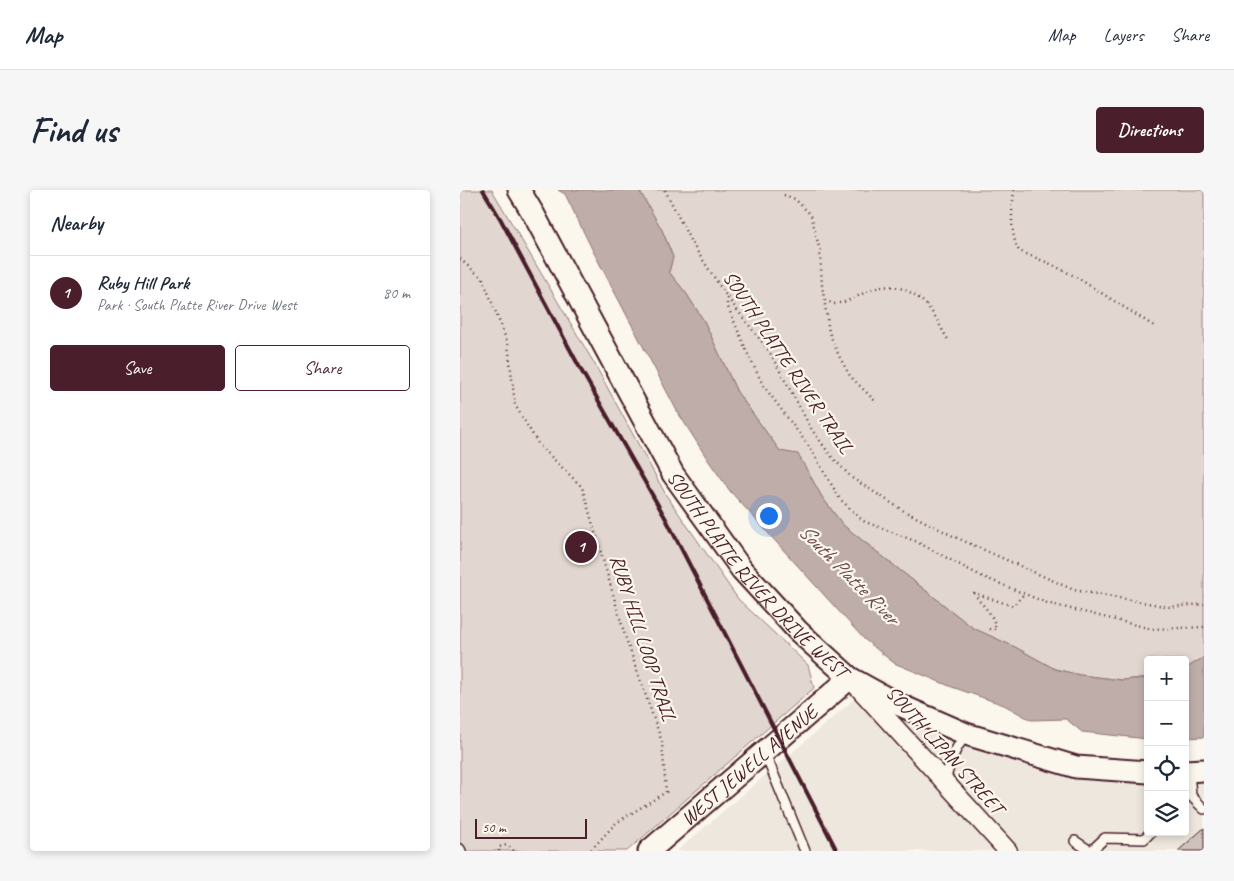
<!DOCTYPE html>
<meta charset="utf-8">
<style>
body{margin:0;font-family:Caveat,sans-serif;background:#f6f6f7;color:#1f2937}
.controls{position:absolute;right:15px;bottom:15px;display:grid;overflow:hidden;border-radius:5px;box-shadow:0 2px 8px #0003}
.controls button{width:45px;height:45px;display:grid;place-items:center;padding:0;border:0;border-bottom:1px solid #e0e1e3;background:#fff;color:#1f2937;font:25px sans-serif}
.scale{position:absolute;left:15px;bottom:12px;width:112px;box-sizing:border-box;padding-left:5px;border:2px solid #4a1f2b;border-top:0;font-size:14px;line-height:18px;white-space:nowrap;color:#4a1f2b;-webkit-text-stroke:4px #fbf7ec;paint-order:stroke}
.you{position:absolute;left:308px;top:325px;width:18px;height:18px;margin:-12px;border:4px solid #fff;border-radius:50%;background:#1a73e8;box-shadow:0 0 0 8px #1a73e833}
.badge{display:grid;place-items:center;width:32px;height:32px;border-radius:50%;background:#4a1f2b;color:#fff;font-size:16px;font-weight:700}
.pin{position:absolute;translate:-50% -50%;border:2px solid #fff;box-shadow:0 1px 5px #0006}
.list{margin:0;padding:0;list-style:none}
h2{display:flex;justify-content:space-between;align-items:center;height:65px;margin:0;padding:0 20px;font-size:21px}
h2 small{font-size:16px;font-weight:400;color:#747a83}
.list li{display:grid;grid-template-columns:32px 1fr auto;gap:15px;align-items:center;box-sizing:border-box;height:75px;padding:0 20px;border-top:1px solid #e0e1e3}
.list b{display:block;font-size:19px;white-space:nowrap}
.list p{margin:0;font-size:16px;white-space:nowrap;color:#747a83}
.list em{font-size:16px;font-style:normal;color:#747a83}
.actions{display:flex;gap:10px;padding:15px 20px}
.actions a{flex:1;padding:11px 0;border:1px solid #4a1f2b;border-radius:5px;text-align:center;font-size:18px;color:#4a1f2b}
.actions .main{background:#4a1f2b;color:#fff}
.icon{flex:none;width:28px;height:28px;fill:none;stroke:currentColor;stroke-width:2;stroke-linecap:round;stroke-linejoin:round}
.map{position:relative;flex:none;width:744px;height:661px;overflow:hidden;border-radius:5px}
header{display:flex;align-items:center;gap:30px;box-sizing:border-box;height:70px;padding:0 25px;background:#fff;border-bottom:1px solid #e0e1e3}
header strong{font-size:24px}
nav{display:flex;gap:28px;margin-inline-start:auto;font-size:18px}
.intro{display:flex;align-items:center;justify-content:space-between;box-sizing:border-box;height:120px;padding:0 30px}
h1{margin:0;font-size:35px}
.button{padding:12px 22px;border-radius:5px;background:#4a1f2b;color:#fff;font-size:18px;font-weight:700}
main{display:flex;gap:30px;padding:0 30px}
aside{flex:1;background:#fff;border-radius:5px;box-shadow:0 2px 8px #0003}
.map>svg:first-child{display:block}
</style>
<header>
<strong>Map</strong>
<nav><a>Map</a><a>Layers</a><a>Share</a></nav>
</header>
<div class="intro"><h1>Find us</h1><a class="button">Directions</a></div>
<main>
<aside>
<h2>Nearby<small></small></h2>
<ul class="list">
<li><span class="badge">1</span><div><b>Ruby Hill Park</b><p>Park · South Platte River Drive West</p></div><em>80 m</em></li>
</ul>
<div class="actions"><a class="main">Save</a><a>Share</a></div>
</aside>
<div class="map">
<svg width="744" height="661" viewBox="0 0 744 661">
<rect width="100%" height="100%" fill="#fbf7ec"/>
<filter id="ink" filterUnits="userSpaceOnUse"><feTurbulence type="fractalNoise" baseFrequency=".02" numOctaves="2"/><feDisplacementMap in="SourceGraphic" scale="10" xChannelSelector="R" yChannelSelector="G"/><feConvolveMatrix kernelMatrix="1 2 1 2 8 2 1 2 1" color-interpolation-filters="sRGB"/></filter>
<g filter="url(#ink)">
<!-- built -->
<path fill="#eee7de" d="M 419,488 L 512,538 L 620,565 L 688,572 L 688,642 L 725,642 L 725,572 L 744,571 L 744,661 L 217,661 Z"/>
<!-- green -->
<g fill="#e2d7d0" stroke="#967b7e">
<path d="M 0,0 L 32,0 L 134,173 L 206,305 L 278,409 L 348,475 L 354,498 L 167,661 L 0,661 Z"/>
<path d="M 179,0 L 744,0 L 744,467 L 725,479 L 725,470 L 688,470 L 688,487 L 663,490 L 620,485 L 595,479 L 555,457 L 513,438 L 383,335 L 362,307 L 338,265 L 320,261 L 277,202 L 244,131 L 226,103 L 209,82 L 213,67 L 202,40 Z"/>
</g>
<!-- water -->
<g fill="#bfadaa" stroke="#907477">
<path d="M 98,0 L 179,0 L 202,40 L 213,67 L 209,82 L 226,103 L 244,131 L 277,202 L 320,261 L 338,264 L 362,307 L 383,335 L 513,438 L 555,457 L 595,479 L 620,485 L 662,490 L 688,488 L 688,549 L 622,542 L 606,529 L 571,530 L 544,515 L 492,497 L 434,473 L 404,449 L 270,301 L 248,270 L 217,221 L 134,63 L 105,4 Z"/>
<path d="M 744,467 L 744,547 L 725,548 L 725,479 Z"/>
</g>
<!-- building -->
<path fill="#cfc2bc" stroke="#4a1f2b" d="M 744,638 L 744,661 L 718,661 Z"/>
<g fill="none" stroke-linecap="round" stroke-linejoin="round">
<defs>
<g id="service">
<path d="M 304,561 L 345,661"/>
<path d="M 729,581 L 731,606 L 744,619"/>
<path d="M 485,591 C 490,573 494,559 506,545"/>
<path d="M 615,651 L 630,661"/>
<path d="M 0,659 L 1,661"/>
<path d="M 631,661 L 645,648 L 684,649 L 691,642"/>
</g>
<path id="minor" d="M 397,496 L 548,661"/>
<g id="tertiary">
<path id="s1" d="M 59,0 L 74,25 L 213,284 L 282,380 L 338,441 L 390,488 L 435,513 L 506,544 L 616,577 L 688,582"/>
<path d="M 725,581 L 744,580"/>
<path id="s2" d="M 189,661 L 390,488"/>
</g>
</defs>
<!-- service casing -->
<use href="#service" stroke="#4a1f2b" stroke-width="12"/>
<!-- minor casing -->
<use href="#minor" stroke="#4a1f2b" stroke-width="21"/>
<!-- tertiary casing -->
<use href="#tertiary" stroke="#4a1f2b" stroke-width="25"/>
<!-- path -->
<g stroke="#4a1f2b" stroke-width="2.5" stroke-dasharray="1 4" stroke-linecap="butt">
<path d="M 205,0 L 231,52 L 267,107 L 309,161 L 352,240 L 371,266 L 392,288 L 444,321 L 495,347 L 614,400 L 710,417 L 744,414"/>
<path d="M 554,0 C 552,21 549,41 559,61 L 591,74 L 616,87 L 694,136"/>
<path d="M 324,5 L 335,9 L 351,25 L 360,61 L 362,95 L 369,142 L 379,166 L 390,186 L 415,211"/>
<path d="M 0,69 L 23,89 L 48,154 L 55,215 L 79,255 L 122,297 L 166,449 L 202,552 L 206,602 L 156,633 L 130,661"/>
<path d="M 267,108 L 267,115 L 288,164 L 303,195 L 350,258 L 380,309 L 403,331 L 455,351 L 521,386 L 587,413 L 692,439 L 744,437"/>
<path d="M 365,110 L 374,114 L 379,113 C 392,111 403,102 416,98 C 442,91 465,108 477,130 C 481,137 484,144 489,151"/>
<path d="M 529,439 L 536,440 C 533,421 523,418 514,403 L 553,416 L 564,404"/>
<path d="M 39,661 L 39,657 L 47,655 L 54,661"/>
</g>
<!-- service -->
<use href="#service" stroke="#fbf7ec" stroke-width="9"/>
<!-- minor -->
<use href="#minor" stroke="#fbf7ec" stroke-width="18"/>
<!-- tertiary -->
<use href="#tertiary" stroke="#fbf7ec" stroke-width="21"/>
<!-- rail -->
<path stroke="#4a1f2b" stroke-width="4" d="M 23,0 L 41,30 L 121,180 L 206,329 L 377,661"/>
</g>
</g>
<g text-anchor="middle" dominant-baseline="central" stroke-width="4.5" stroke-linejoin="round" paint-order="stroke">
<!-- street labels -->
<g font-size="20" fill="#4a1f2b" stroke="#fbf7ec">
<text transform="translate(328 172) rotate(56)">SOUTH PLATTE RIVER TRAIL</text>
<text stroke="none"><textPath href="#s1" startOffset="455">SOUTH PLATTE RIVER DRIVE WEST</textPath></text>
<text transform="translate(183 448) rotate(72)">RUBY HILL LOOP TRAIL</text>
<text transform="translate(485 560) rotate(48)">SOUTH LIPAN STREET</text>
<text stroke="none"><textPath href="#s2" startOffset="132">WEST JEWELL AVENUE</textPath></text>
</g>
<!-- water labels -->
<g font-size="21" font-style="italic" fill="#6d4a51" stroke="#fbf7ec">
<text transform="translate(389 384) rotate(45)">South Platte River</text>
</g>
</g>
</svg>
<div class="controls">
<button>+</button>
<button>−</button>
<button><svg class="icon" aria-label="locate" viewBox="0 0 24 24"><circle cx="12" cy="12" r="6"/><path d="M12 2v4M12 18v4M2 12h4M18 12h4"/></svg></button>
<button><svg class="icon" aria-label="layers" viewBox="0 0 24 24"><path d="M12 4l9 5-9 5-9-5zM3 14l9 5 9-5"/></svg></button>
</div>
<div class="scale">50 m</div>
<div class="you"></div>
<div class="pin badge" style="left:121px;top:357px">1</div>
</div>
</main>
